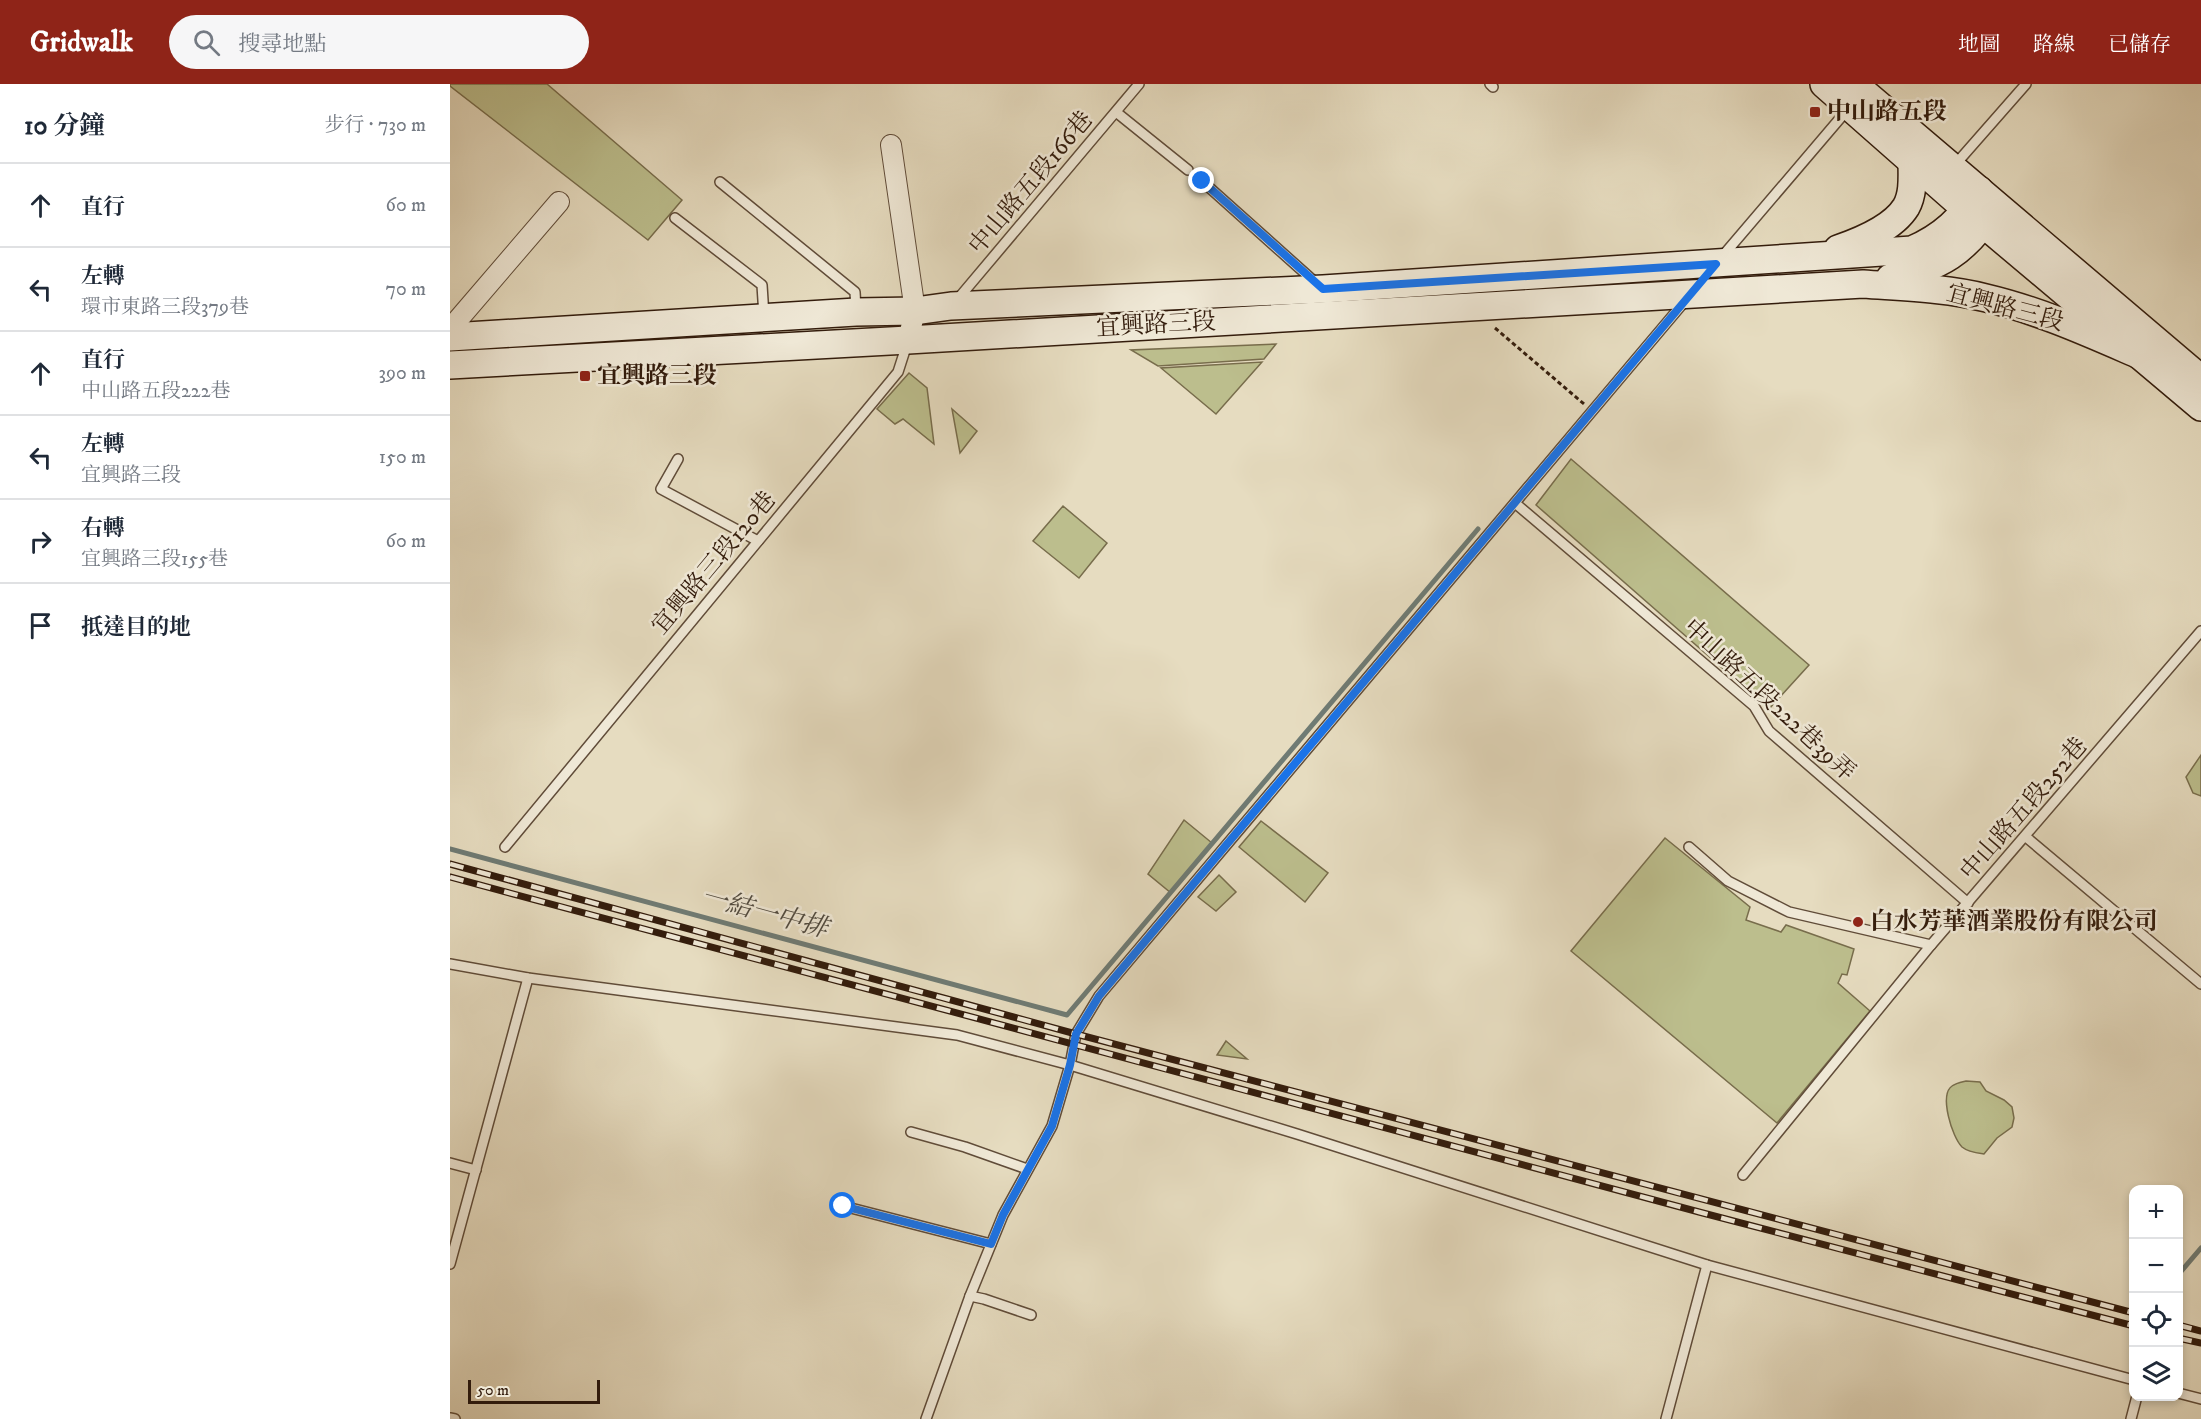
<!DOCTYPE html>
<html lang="zh-TW">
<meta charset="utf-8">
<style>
body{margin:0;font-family:"IM FELL DW Pica","Noto Serif TC",serif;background:#f6f6f7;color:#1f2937}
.controls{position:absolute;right:18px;bottom:18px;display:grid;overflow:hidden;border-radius:12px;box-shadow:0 3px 9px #0003}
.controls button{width:54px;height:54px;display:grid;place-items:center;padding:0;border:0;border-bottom:2px solid #e0e1e3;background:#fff;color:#1f2937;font:30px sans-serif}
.scale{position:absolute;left:18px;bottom:15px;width:132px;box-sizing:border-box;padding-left:6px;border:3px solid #331c0c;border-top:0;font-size:16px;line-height:21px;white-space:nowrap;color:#331c0c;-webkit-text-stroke:4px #efe8d6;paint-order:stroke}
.stop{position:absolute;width:18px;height:18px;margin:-14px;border:4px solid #1a73e8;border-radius:50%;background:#fff}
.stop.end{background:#1a73e8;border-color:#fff;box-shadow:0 2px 6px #0008}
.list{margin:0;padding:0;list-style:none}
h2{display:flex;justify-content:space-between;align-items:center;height:78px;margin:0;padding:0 24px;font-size:26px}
h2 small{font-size:20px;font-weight:400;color:#747a83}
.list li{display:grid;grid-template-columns:39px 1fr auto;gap:18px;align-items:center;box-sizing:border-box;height:84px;padding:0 24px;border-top:2px solid #e0e1e3}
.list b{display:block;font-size:22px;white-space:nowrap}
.list p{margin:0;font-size:20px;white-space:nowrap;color:#747a83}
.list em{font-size:20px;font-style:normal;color:#747a83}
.icon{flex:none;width:33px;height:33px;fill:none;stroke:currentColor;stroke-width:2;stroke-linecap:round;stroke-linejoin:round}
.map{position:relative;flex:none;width:1751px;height:1335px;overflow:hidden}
header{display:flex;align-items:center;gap:36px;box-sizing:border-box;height:84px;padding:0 30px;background:#8f2418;color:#fff}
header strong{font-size:28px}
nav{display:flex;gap:33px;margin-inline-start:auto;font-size:21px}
.search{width:420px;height:54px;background:#f6f6f7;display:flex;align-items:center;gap:15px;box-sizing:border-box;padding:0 21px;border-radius:33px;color:#747a83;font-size:22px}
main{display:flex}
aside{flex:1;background:#fff}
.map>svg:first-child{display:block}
</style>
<header>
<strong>Gridwalk</strong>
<div class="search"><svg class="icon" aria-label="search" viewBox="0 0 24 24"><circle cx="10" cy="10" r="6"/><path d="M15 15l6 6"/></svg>搜尋地點</div>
<nav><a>地圖</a><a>路線</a><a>已儲存</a></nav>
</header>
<main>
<aside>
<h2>10 分鐘<small>步行 · 730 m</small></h2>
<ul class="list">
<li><svg class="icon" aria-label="ahead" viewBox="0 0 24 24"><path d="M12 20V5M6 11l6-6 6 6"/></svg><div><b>直行</b></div><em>60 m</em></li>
<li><svg class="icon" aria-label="left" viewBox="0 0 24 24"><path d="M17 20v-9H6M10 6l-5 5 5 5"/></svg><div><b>左轉</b><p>環市東路三段379巷</p></div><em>70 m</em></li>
<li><svg class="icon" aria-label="ahead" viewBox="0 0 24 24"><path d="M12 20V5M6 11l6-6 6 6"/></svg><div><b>直行</b><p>中山路五段222巷</p></div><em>390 m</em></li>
<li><svg class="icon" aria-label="left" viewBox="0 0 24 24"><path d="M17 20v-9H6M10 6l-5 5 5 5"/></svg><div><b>左轉</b><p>宜興路三段</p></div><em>150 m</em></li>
<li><svg class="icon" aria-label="right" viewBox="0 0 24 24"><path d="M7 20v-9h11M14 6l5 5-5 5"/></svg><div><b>右轉</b><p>宜興路三段155巷</p></div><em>60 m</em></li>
<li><svg class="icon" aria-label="arrive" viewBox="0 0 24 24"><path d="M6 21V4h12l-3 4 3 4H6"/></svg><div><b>抵達目的地</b></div></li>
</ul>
</aside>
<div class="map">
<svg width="1751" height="1335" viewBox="0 0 1751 1335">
<rect width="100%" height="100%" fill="#e6dcc0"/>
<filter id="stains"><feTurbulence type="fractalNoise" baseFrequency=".00333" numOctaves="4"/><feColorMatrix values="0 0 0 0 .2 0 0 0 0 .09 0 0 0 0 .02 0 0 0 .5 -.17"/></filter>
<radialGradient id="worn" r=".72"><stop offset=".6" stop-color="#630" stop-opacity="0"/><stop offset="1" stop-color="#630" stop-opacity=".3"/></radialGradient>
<!-- green -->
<g fill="#bcbe8d" stroke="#786d4c" stroke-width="1.5">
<path d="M 0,0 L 97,0 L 232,116 L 198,156 L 0,2 Z"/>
<path d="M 826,260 L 814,275 L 708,282 L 681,266 Z"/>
<path d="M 812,278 L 766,330 L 711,284 Z"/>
<path d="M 459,289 L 477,304 L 484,360 L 453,335 L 445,340 L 427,325 Z"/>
<path d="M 502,325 L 527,347 L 510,369 Z"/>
<path d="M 1121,375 L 1359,581 L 1319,625 L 1086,421 Z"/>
<path d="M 613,422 L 657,459 L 629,494 L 583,457 Z"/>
<path d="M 1751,671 L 1751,712 L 1743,709 L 1736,693 Z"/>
<path d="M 734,736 L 762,759 L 721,809 L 698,790 Z"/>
<path d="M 811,737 L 878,789 L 855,818 L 789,763 Z"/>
<path d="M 1215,754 L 1300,823 L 1296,836 L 1331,848 L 1336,841 L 1404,865 L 1397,891 L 1392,890 L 1388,899 L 1420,927 L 1327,1039 L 1121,867 Z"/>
<path d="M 769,791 L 786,808 L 766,827 L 748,813 Z"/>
<path d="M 776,957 L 797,975 L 767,971 Z"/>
<path d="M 1516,997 L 1530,998 L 1536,1007 L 1554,1016 L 1562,1023 L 1564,1034 L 1562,1043 L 1547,1054 L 1534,1070 C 1527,1069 1518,1068 1512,1063 C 1502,1053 1489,1011 1502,1002 C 1506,999 1512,998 1516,997 Z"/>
</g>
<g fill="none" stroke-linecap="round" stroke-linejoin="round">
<!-- stream -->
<g stroke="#6f7b74" stroke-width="5">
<path d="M 0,765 L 617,931 L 1028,445"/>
<path d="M 1728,1191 L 1751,1164"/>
</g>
<defs>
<g id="lane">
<path d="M 1040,0 L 1043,3"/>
<path d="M 666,28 L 738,86"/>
<path d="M 1504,82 L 1576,0"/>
<path d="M 752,97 L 866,199"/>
<path d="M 270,98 L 405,208 L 406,226"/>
<path d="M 225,134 L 312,201 L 314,232"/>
<path d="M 1271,174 L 1398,25"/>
<path d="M 507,216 L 689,0"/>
<path d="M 228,375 L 211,405 L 308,457"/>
<path d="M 1065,419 L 1304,622 L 1319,647 L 1518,819"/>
<path d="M 1576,753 L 1751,900"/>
<path d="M 55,763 L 448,288 L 457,260"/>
<path d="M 1239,763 L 1278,797 L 1339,828 L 1481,861 L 1751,547"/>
<path d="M 0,880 L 78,894 L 507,951 L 620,981 L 847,1050 L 1257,1181 L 1684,1296"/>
<path d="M 461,1048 L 515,1063 L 577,1085"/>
<path d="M 0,1079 L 26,1086"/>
<path d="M 1293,1091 L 1481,861"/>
<path d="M 393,1122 L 541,1160"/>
<path d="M 0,1180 L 78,894"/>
<path d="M 520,1212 L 534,1215 L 581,1231"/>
<path d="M 1728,1309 L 1751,1315"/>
<path d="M 0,1334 L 5,1335"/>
<path d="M 476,1335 L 520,1212 L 553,1131 L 602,1042 L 620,981 L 626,950 L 649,912 L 1235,217"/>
<path d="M 1216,1335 L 1257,1181"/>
<path d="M 1681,1335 L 1687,1312"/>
</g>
<g id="street">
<path d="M 441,61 L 465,227 L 458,256"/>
<path d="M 0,245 L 109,118"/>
</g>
<g id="secondary">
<path d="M 1374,0 L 1517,126 L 1751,323"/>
<path d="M 1404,0 L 1751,295"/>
<path d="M 1388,165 C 1411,157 1443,144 1456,123 C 1464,109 1462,91 1462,76"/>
<path d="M 1440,194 C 1490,184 1516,168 1544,124"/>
<path d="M 0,253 L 406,228 L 465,227 L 501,222 L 873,205 L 1462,166 C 1492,153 1512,135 1529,106"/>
<path d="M 0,281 L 458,256 L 1413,200 C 1454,203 1496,204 1536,214 C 1591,227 1641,250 1692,272"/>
</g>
</defs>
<!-- lane casing -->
<use href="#lane" stroke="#604c39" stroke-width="12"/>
<!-- street casing -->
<use href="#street" stroke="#604c39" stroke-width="22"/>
<!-- secondary casing -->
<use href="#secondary" stroke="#331c0c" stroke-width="30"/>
<!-- path -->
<path stroke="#331c0c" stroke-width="3" stroke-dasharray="4.5 3" stroke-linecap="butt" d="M 1045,244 L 1134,320"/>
<!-- lane -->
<use href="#lane" stroke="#efe8d6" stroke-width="9"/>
<!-- street -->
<use href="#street" stroke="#efe8d6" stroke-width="20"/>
<!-- secondary -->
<use href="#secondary" stroke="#efe8d6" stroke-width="27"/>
<defs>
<g id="rail">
<path d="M 0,780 L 626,950 L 1684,1229"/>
<path d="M 0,793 L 1249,1128 L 1684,1242"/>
<path d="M 1728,1241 L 1751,1247"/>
<path d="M 1728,1254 L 1751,1259"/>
</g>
</defs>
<!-- rail casing -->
<use href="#rail" stroke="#331c0c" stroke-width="7"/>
<!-- rail -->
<use href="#rail" stroke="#efe8d6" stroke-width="4.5" stroke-dasharray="14" stroke-linecap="butt"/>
</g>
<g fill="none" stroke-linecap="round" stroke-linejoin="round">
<!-- route -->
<path stroke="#1a73e8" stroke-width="8" d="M 393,1122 L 541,1160 L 553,1131 L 602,1042 L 620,981 L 626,950 L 649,912 L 1266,180 L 873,205 L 752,97"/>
</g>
<!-- markers -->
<g fill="#8f2418" stroke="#efe8d6" stroke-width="2">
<rect x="1359" y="22" width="12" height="12" rx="3"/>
<rect x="129" y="286" width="12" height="12" rx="3"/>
<circle cx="1408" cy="838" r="6"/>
</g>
<g text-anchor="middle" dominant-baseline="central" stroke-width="5" stroke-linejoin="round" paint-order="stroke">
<!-- poi labels -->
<g font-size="24" font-weight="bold" fill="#331c0c" stroke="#efe8d6" text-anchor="start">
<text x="1377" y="28">中山路五段</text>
<text x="147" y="292">宜興路三段</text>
<text x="1420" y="838">白水芳華酒業股份有限公司</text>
</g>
<!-- street labels -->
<g font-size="24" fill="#331c0c" stroke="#efe8d6">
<text transform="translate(581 99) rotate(-50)">中山路五段166巷</text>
<text transform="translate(1555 224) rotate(15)">宜興路三段</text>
<text transform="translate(706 241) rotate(-3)">宜興路三段</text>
<text transform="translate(264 479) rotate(-50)">宜興路三段120巷</text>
<text transform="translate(1319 616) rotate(43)">中山路五段222巷39弄</text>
<text transform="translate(1574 725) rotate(-49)">中山路五段252巷</text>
</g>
<!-- water labels -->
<g font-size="26" font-style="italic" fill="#514b40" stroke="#efe8d6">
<text transform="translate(314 829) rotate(15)">一結一中排</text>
</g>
</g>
<rect width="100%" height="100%" filter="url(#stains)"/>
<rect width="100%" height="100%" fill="url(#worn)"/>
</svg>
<div class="controls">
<button>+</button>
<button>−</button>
<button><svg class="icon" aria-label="locate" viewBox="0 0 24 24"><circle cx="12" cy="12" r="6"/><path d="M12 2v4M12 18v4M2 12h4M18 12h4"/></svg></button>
<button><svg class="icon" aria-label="layers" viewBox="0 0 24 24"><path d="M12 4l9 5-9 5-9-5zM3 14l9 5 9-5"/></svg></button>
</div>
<div class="scale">50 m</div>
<div class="stop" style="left:393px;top:1122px"></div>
<div class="stop end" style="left:752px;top:97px"></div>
</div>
</main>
